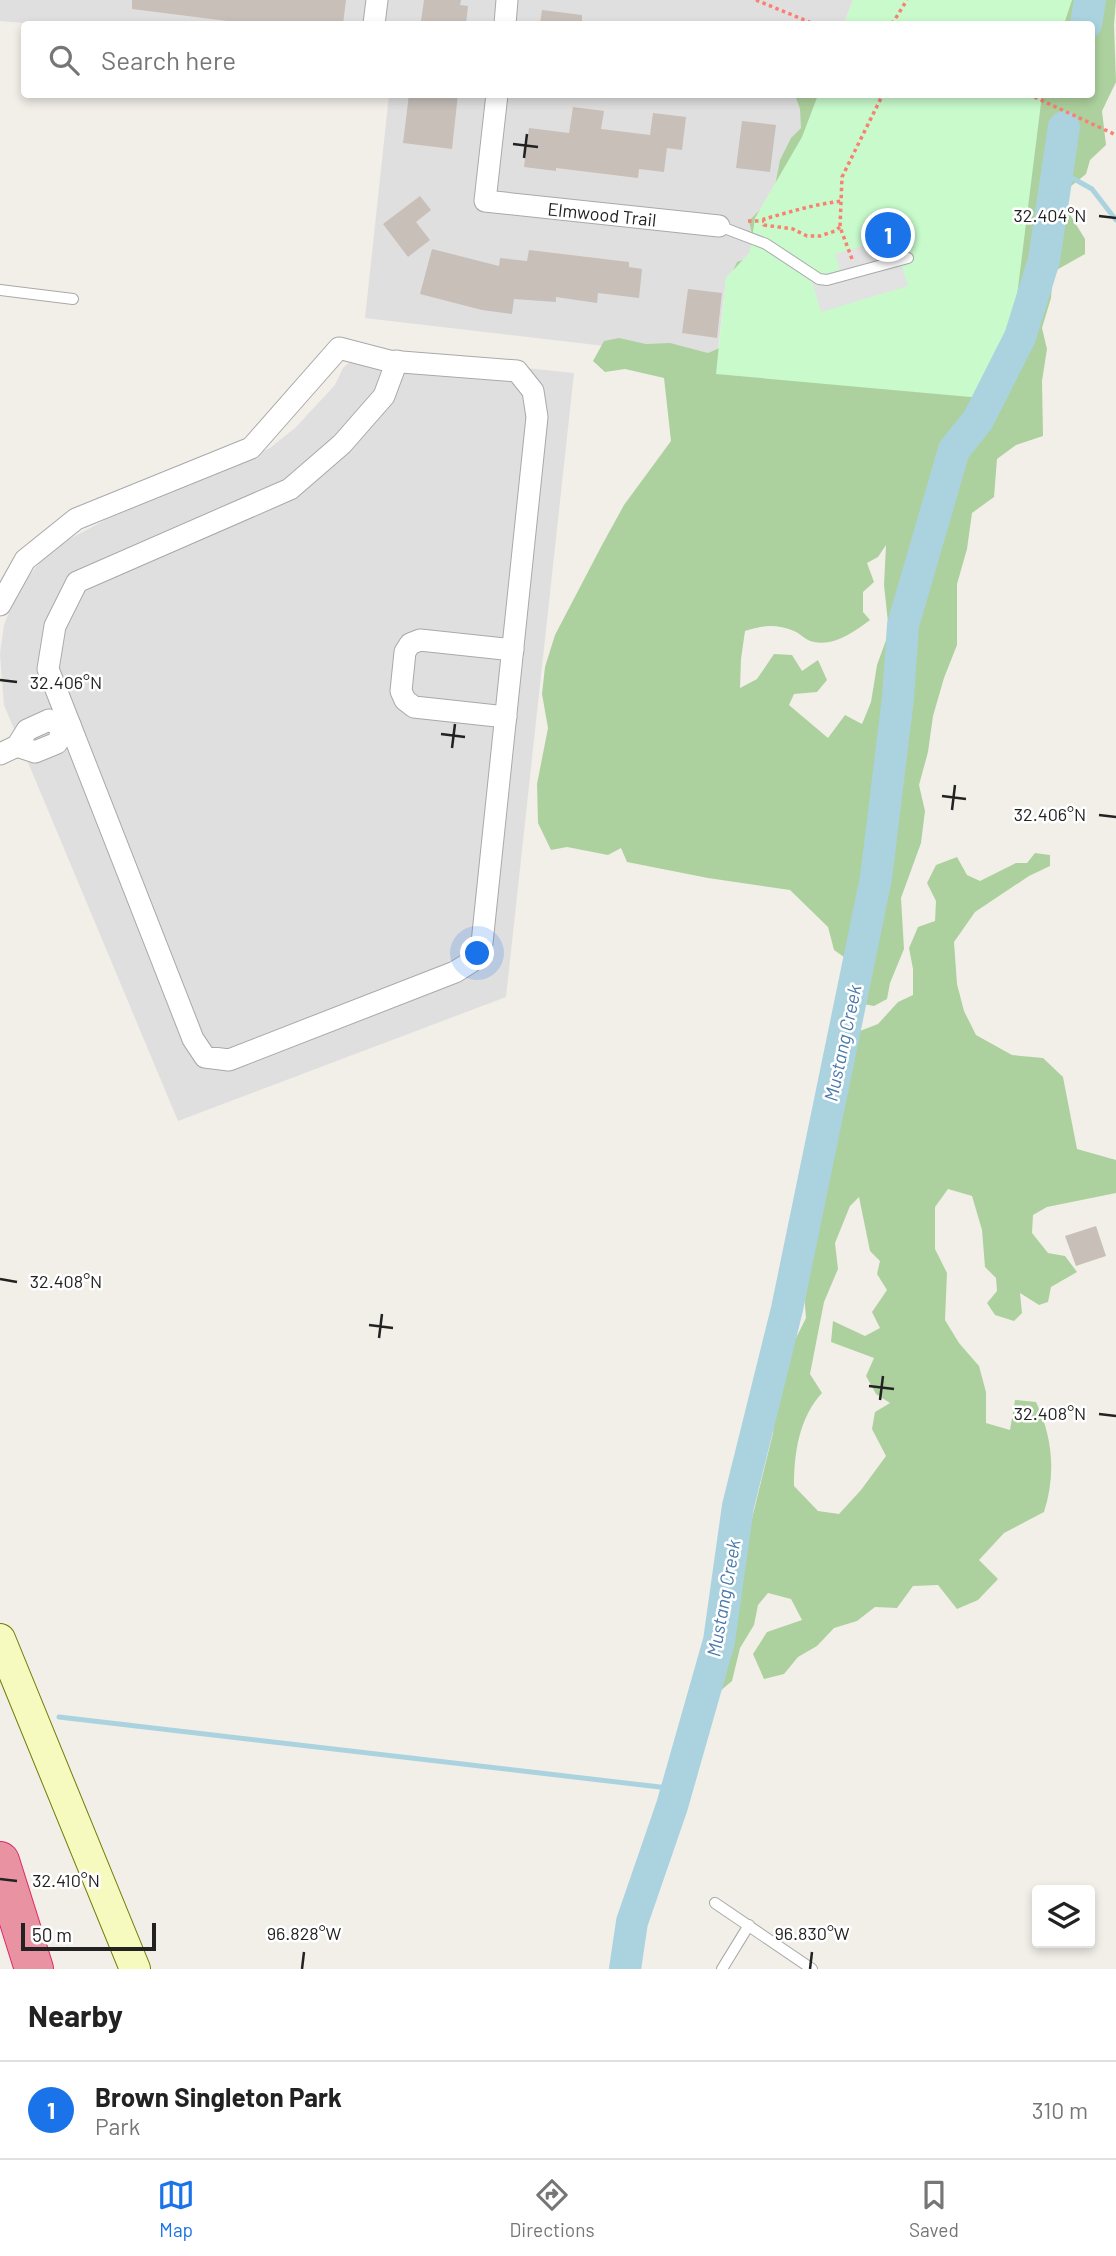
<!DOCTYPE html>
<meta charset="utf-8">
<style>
body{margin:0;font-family:Barlow,sans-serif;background:#f2f2f2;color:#222}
.controls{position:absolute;right:21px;bottom:21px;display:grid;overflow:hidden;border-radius:7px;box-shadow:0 4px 10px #0003}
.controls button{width:63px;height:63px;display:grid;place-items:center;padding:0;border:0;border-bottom:2px solid #e0e0e0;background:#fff;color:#222;font:35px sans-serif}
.scale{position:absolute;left:21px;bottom:18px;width:135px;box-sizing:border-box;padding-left:7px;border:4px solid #222;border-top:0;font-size:19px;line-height:24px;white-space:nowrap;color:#222;-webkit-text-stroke:5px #fff;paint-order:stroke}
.you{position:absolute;left:478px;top:954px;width:24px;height:24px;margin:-18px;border:5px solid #fff;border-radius:50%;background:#1a73e8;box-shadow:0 0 0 10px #1a73e833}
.badge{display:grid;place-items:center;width:46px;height:46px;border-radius:50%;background:#1a73e8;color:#fff;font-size:23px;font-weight:700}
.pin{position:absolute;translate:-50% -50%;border:4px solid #fff;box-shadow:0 2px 7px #0006}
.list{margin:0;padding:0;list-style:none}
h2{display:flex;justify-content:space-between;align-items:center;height:91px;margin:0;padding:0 28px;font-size:30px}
h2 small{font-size:23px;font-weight:400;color:#767676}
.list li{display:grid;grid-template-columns:46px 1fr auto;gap:21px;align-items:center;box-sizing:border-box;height:98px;padding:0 28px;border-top:2px solid #e0e0e0}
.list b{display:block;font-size:26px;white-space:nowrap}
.list p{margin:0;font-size:23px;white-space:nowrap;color:#767676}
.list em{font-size:23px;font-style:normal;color:#767676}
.icon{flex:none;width:38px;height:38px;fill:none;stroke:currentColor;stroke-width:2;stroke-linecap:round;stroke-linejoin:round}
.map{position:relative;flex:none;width:1116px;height:1969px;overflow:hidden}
.search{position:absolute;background:#fff;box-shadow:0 4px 10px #0003;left:21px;right:21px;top:21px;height:77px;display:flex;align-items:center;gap:18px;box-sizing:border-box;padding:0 24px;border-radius:7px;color:#767676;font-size:26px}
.sheet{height:189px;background:#fff}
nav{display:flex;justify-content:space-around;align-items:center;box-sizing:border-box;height:98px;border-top:2px solid #e0e0e0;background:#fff;font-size:19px;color:#767676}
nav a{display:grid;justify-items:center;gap:4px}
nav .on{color:#1a73e8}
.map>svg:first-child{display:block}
</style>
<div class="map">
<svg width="1116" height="1969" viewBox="0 0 1116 1969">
<rect width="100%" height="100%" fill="#f2efe9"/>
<!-- residential -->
<g fill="#e0dfdf">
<path d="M 0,0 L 853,0 L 844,24 L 35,24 L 0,21 Z"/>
<path d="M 389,95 L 819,95 L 805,134 L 755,218 L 750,252 L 726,278 L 717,359 L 365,318 Z"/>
<path d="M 362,351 L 574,373 L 506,997 L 178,1121 L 4,705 L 0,654 L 4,625 L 18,589 L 51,549 L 105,520 L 270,448 L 295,428 L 335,385 L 343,368 Z"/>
</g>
<!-- forest -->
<g fill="#add19e" fill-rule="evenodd">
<path d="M 918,0 L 1116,0 L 1114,25 L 1116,82 L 1102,111 L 1106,145 L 1090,160 L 1086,174 L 1065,191 L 1069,213 L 1085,239 L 1085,254 L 1053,272 L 1051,298 L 1042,328 L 1047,349 L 1042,381 L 1043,436 L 1016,445 L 997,459 L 994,497 L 972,513 L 967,549 L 957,584 L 957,645 L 944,678 L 933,716 L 928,752 L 919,785 L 925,811 L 921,843 L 901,898 L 904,949 L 890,983 L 887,999 L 874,1006 L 863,1004 L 856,994 L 861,969 L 834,950 L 828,927 L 790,890 L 708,878 L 627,862 L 621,848 L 608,855 L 567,847 L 551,850 L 538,823 L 537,784 L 548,728 L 542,694 L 545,667 L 555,635 L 602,545 L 624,505 L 671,441 L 664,378 L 625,369 L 605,372 L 593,361 L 604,341 L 619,338 L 646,344 L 670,343 L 708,353 L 722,347 L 728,282 L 737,262 L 757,255 L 749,221 L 773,196 L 780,160 L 791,138 L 801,128 L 800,109 L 795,95 L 1092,94 L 1092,24 L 925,24 ZM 886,545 L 884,585 L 889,632 L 877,665 L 871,702 L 862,724 L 845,715 L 828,738 L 789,705 L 794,694 L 817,692 L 827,680 L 818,660 L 802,671 L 792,655 L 774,654 L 757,679 L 740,688 L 741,659 L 745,631 C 762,625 777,624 794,631 C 801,634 806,641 814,642 C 835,646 854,632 870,620 L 863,612 L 863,592 L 874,582 L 867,563 L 878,557 Z"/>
<path d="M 1035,853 L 1050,855 L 1050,866 L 1029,876 L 975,912 L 954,942 L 957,984 L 964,1011 L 976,1035 L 1012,1055 L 1043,1058 L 1063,1077 L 1077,1149 L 1116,1160 L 1116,1193 L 1047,1207 L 1033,1215 L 1032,1233 L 1048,1253 L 1065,1256 L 1077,1272 L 1051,1287 L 1048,1302 L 1039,1305 L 1020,1293 L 1022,1313 L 1014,1321 L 995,1315 L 987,1303 L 997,1291 L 996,1278 L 985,1267 L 982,1230 L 972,1196 L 948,1189 L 935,1207 L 935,1249 L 947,1273 L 945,1320 L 959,1343 L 979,1366 L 986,1392 L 986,1423 L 1010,1430 L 1015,1400 L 1036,1402 C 1053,1438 1056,1474 1044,1512 L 1004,1533 L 979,1560 L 998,1579 L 978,1600 L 957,1609 L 938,1585 L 913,1586 L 897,1608 L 875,1607 L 857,1621 L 834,1628 L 817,1646 L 798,1657 L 784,1674 L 764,1679 L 753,1654 L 767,1632 L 802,1620 L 791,1599 L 768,1593 L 758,1605 L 754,1625 L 740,1648 L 732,1681 L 719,1692 L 718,1671 L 727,1650 L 730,1619 L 742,1583 L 744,1551 L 773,1433 L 777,1376 L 806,1318 L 798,1217 L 801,1165 L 833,1135 L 852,1034 L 878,1024 L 898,1002 L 913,995 L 913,969 L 909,948 L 918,927 L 935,921 L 936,901 L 927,883 L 936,865 L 957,857 L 967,875 L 980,881 L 1016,863 L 1027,863 ZM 859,1197 L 870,1251 L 880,1261 L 877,1274 L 887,1290 L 872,1312 L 880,1328 L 865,1336 L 833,1321 L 831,1342 L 874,1358 L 866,1376 L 876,1394 L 890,1403 L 875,1412 L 872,1429 L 886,1456 L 861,1490 L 839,1514 L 818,1511 L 794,1486 C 794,1453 799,1418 822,1393 L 810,1374 L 824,1302 L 838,1269 L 835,1243 L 850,1206 Z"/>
</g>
<!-- park -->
<g fill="#c8facc">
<path d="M 853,0 L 1072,0 L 1064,24 L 844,24 Z"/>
<path d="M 818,95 L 1042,95 L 1004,400 L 716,374 L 726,278 L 750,252 L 755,218 L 802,137 Z"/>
</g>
<!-- parking -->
<path fill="#e2e2e2" d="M 893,237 L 908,286 L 821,312 L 811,278 L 840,270 L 835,254 Z"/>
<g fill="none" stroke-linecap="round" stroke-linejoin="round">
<!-- stream -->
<g stroke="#aad3df" stroke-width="5">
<path d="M 1058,170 L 1092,189 L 1116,220"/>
<path d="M 59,1717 L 677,1789"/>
</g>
<!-- river -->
<g stroke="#aad3df" stroke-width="32">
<path d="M 1086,24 L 1090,0"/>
<path d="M 625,1969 L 632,1922 L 672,1806 L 719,1641 L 738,1506 L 787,1309 L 876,878 L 898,698 L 903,625 L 954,450 L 978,420 L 1020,337 L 1044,260 L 1064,127"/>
</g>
</g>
<!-- building -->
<g fill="#c7bfb8">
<path d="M 132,0 L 346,0 L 343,24 L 226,24 L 227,21 L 132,9 Z"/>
<path d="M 424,0 L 461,0 L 460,5 L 468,6 L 466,24 L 421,21 Z"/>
<path d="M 542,10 L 582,15 L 582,24 L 540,24 Z"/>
<path d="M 409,94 L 458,94 L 452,149 L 403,143 Z"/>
<path d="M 573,107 L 604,111 L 601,129 L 650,135 L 653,113 L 686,117 L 682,150 L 667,148 L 664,172 L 639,169 L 638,178 L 556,168 L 556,171 L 524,167 L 529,128 L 569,133 Z"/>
<path d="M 742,121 L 776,125 L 770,172 L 736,168 Z"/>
<path d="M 420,196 L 431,210 L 416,222 L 430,240 L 408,257 L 383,224 Z"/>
<path d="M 432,249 L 499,266 L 500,258 L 527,261 L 529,250 L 629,262 L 629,267 L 642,269 L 639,298 L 598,293 L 597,303 L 556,297 L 556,302 L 514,299 L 512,314 L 482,310 L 420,294 Z"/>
<path d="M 688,289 L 722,293 L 717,338 L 682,333 Z"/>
<path d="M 1096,1226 L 1106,1256 L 1076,1266 L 1065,1236 Z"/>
</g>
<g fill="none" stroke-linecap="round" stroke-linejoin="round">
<defs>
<g id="service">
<path d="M 719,226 L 766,244 L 819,279 L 827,280 L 908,258"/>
<path d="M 0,290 L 73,299"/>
<path d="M 715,1903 L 812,1969"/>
<path d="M 722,1969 L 749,1925"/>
</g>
<g id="minor">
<path d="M 374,24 L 377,0"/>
<path d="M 505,24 L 507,0"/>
<path d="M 497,94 L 485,201 L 719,226"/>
<path d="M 0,605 L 25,560 L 76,519 L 251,448 L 339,348 L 389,361 L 517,371 L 533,391 L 537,417 L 482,943 L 471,962 L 455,972 L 229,1060 L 205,1057 L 193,1039 L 70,725 L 64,728 L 49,720 L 27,730 L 17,746 L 0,754"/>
<path d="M 506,717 L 414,707 L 405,700 L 401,691 L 405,652 L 410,644 L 420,640 L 513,650"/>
<path d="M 70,725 L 48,669 L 55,626 L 77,582 L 290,489 L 342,444 L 384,396 L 397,361"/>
<path d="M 17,746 L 35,752 L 57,743 L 64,728"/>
</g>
<path id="secondary" d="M 0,1639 L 135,1969"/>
<path id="motorway" d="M 0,1861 L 34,1969"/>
</defs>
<!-- service casing -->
<use href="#service" stroke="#a9a9a9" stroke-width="12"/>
<!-- minor casing -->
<use href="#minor" stroke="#a9a9a9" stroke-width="23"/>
<!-- secondary casing -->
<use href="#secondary" stroke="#707d05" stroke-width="32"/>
<!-- motorway casing -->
<use href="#motorway" stroke="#dc2a67" stroke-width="40"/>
<!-- path -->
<g stroke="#fa8072" stroke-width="3.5" stroke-dasharray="3.5 3.5" stroke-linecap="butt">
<path d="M 756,0 L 814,24"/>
<path d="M 892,24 L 907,0"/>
<path d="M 1028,94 L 1116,135"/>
<path d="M 748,221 L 764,221"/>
<path d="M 840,227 L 835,231 L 820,236 L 807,236 L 793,229 L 764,225 L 764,219 C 790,212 815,204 842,201"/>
<path d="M 852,259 L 840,227 L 842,177 L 883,94"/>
</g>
<!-- service -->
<use href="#service" stroke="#fff" stroke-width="10"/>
<!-- minor -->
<use href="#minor" stroke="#fff" stroke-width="21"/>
<!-- secondary -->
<use href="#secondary" stroke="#f7fabf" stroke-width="30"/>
<!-- motorway -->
<use href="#motorway" stroke="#e892a2" stroke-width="38"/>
</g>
<!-- ticks -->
<path fill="none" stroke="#222" stroke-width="2.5" d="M 513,144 L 538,147M 524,158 L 527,134M 1099,216 L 1116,218M 0,680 L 17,682M 441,734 L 465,737M 452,748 L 455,724M 942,796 L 966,799M 952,810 L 955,785M 1099,815 L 1116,817M 0,1279 L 17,1282M 369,1325 L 393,1328M 379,1338 L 382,1314M 869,1386 L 894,1389M 880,1400 L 883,1376M 1099,1414 L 1116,1416M 0,1879 L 17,1881M 302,1969 L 304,1952M 810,1969 L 812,1952"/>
<g text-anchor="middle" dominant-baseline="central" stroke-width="5" stroke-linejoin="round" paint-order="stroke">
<!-- street labels -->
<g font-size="18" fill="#222" stroke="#fff">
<text transform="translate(602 214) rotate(6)">Elmwood Trail</text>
</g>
<!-- water labels -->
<g font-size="19" font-style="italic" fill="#4a7aab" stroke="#fff">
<text transform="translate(842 1043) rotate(-78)">Mustang Creek</text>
<text transform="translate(723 1598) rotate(-80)">Mustang Creek</text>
</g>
</g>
<g font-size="18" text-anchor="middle" fill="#222" stroke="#fff" stroke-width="5" stroke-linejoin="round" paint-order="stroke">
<text x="1050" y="222">32.404°N</text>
<text x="66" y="689">32.406°N</text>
<text x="1050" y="821">32.406°N</text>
<text x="66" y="1288">32.408°N</text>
<text x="1050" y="1420">32.408°N</text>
<text x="66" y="1887">32.410°N</text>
<text x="304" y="1940">96.828°W</text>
<text x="812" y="1940">96.830°W</text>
</g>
</svg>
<div class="controls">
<button><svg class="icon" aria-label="layers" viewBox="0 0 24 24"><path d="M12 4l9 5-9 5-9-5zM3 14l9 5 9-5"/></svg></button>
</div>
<div class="scale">50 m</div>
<div class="you"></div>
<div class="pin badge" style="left:888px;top:235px">1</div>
<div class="search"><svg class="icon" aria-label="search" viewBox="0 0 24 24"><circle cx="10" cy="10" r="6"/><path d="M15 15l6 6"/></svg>Search here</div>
</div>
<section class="sheet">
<h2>Nearby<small></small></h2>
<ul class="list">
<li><span class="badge">1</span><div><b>Brown Singleton Park</b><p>Park</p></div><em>310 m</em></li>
</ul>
</section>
<nav>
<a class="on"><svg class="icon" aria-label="map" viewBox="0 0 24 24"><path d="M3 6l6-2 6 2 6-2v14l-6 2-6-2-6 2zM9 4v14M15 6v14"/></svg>Map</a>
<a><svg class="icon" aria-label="directions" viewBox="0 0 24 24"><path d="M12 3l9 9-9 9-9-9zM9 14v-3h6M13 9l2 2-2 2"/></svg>Directions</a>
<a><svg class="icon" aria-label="saved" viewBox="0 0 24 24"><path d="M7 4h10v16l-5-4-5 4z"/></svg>Saved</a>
</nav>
